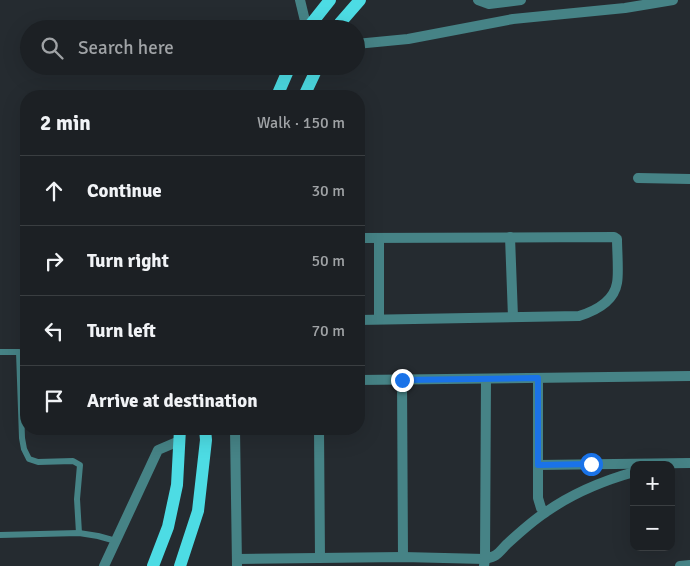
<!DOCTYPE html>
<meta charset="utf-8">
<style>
body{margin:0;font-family:Signika,sans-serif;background:#25282c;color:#f1f3f6}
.controls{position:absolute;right:15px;bottom:15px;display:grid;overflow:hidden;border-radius:10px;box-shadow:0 5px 20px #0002}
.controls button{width:45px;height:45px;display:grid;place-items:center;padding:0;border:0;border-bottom:1px solid #3a3e41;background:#1c2024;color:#f1f3f6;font:25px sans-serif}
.stop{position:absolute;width:15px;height:15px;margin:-11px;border:4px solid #1a73e8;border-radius:50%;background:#fff}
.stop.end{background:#1a73e8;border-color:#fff;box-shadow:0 1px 5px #0008}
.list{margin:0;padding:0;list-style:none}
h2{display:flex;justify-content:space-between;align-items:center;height:65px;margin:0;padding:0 20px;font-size:21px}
h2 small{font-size:16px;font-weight:400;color:#a0a3a6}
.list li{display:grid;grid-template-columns:32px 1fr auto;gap:15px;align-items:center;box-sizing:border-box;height:70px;padding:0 20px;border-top:1px solid #3a3e41}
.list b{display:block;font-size:19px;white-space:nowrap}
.list em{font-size:16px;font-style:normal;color:#a0a3a6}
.icon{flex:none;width:28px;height:28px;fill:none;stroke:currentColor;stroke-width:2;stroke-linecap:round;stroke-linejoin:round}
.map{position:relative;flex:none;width:690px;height:566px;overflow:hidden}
.search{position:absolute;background:#1c2024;box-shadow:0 5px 20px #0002;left:20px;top:20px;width:345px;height:55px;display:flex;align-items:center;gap:12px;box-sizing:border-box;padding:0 18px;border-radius:28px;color:#a0a3a6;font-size:19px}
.panel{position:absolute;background:#1c2024;box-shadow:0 5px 20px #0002;left:20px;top:90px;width:345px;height:345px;border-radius:20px}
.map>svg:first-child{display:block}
</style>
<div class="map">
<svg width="690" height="566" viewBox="0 0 690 566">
<rect width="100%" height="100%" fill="#252b30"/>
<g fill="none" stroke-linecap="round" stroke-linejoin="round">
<!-- service -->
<g stroke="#468386" stroke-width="6">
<path d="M 0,352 L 19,352 L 22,438 L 24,449 L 29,459 L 38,462 L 73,461 L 80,465 L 77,499 L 79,533"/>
<path d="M 0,535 L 79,533 L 98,536 L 116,541"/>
</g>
<!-- minor -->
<g stroke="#468386" stroke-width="10">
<path d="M 300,0 L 307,29"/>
<path d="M 478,0 L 489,4 L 521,0"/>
<path d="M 356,44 L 408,39 L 513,19 L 625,8 L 673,0"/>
<path d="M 638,178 L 690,179"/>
<path d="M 510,237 L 513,317"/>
<path d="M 359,238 L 614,237 L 617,239 C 617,251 619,273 617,283 C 614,301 595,311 579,316 L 359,320"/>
<path d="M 379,238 L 379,319"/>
<path d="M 538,378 L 538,498 L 541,508 L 545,512"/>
<path d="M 359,380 L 690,376"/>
<path d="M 402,380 L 403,557"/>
<path d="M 235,429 L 237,566"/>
<path d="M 319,429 L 320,558"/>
<path d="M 538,465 L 690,463"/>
<path d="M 237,559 L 403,557 L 485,559 C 489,558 493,557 496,555 C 500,552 503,548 507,544 C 519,533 532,521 546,512 C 573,493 602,481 634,472"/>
<path d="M 104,566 L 158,450 L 179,441"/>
<path d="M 484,566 L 485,559 L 486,379"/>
<path d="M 680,566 L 690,565"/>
</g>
<!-- primary -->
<g stroke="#4ddce4" stroke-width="12">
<path d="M 307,29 L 330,0"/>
<path d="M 336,29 L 340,23 L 360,0"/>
<path d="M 277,96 L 290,66"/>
<path d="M 304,96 L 318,66"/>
<path d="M 153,566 L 168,527 L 177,485 L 180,429"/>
<path d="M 180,566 L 198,511 L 206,440 L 205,429"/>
</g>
</g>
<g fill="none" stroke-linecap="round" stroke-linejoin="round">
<!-- route -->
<path stroke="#1a73e8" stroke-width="6" d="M 402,380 L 538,378 L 538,465 L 591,464"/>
</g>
</svg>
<div class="controls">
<button>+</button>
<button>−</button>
</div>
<div class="stop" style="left:591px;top:464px"></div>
<div class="stop end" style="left:402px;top:380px"></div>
<div class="search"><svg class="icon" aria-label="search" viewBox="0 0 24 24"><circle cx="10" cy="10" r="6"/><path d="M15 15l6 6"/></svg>Search here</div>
<section class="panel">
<h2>2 min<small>Walk · 150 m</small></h2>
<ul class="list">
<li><svg class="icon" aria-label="ahead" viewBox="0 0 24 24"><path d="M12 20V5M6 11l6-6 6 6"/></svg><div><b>Continue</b></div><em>30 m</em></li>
<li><svg class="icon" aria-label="right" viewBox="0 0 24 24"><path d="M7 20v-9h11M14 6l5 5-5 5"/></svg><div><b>Turn right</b></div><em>50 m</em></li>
<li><svg class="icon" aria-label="left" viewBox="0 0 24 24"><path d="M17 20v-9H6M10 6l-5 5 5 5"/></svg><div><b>Turn left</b></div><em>70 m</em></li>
<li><svg class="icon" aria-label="arrive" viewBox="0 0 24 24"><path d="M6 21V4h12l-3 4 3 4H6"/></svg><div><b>Arrive at destination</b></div></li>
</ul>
</section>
</div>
